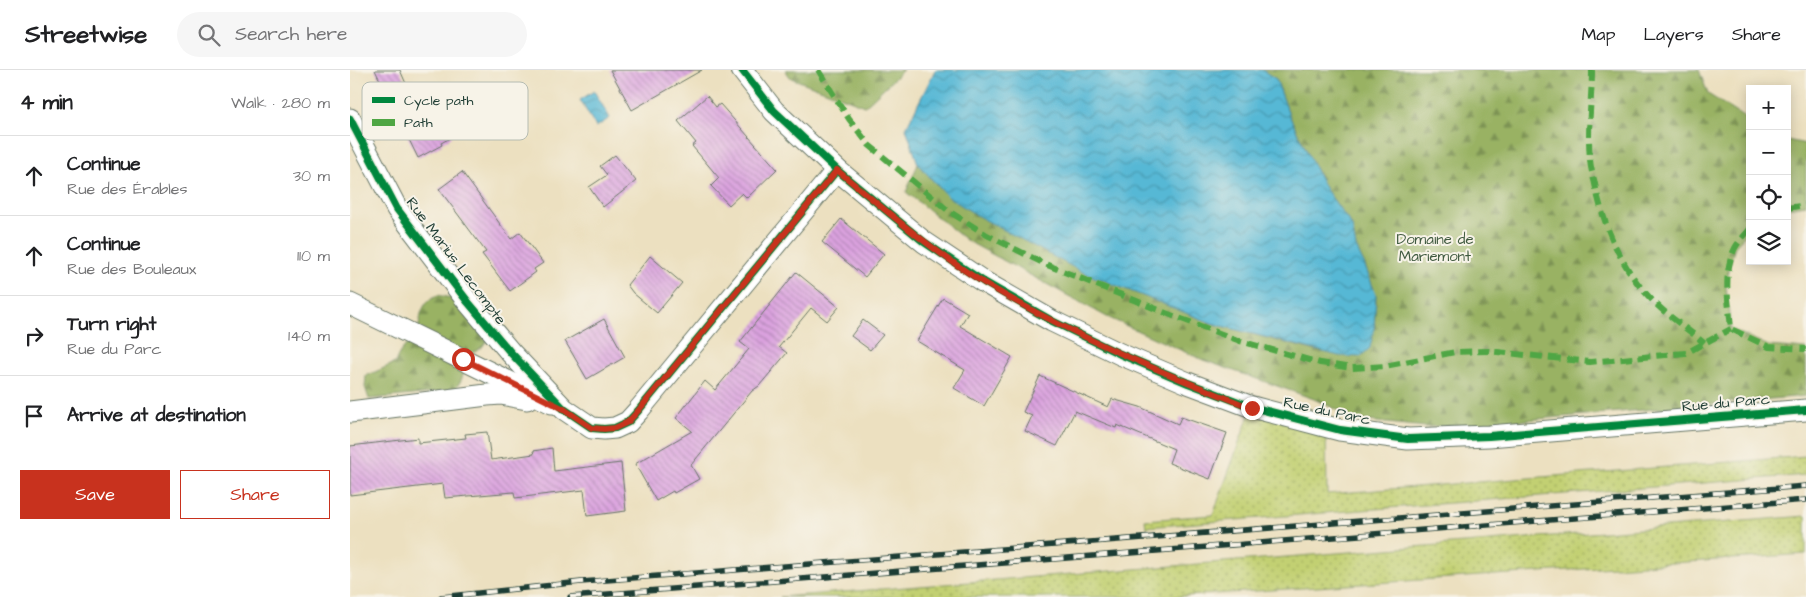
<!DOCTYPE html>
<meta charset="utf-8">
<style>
body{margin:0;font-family:"Architects Daughter",sans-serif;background:#f6f6f6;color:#202124}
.controls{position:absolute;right:15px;top:15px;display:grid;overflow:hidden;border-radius:0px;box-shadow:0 2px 12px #0003}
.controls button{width:45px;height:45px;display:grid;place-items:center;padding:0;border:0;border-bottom:1px solid #e0e0e0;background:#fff;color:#202124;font:25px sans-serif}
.stop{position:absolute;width:15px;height:15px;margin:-11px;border:4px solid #c8321e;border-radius:50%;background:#fff}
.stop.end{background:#c8321e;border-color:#fff;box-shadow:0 1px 5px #0008}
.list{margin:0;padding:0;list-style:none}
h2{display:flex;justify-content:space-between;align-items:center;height:65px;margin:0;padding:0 20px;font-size:21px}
h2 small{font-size:16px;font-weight:400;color:#757577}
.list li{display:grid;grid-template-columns:32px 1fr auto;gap:15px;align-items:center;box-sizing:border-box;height:80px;padding:0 20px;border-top:1px solid #e0e0e0}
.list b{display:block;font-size:19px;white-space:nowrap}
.list p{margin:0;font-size:16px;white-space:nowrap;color:#757577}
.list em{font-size:16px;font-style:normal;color:#757577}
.actions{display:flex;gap:10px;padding:15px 20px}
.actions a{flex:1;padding:11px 0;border:1px solid #c8321e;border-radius:0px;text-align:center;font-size:18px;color:#c8321e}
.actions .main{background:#c8321e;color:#fff}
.icon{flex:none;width:28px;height:28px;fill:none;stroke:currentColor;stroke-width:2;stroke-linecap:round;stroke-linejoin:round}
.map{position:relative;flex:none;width:1456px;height:527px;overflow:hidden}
header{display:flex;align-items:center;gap:30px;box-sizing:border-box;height:70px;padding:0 25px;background:#fff;border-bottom:1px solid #e0e0e0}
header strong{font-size:24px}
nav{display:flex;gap:28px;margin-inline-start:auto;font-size:18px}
.search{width:350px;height:45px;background:#f6f6f6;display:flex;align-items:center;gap:12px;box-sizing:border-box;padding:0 18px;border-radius:28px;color:#757577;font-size:19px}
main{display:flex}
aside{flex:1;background:#fff}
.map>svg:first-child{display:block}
</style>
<header>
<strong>Streetwise</strong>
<div class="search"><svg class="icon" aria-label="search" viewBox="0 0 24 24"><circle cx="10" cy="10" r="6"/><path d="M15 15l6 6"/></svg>Search here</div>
<nav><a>Map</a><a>Layers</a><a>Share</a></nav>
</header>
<main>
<aside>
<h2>4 min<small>Walk · 280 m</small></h2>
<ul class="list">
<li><svg class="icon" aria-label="ahead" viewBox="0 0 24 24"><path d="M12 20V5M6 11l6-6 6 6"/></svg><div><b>Continue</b><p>Rue des Érables</p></div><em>30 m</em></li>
<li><svg class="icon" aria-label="ahead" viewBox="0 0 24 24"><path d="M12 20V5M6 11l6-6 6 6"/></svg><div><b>Continue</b><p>Rue des Bouleaux</p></div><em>110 m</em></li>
<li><svg class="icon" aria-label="right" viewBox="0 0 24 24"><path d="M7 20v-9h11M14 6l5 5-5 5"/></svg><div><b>Turn right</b><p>Rue du Parc</p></div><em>140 m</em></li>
<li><svg class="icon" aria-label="arrive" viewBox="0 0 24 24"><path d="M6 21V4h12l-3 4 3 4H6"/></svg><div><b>Arrive at destination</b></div></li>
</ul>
<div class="actions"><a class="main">Save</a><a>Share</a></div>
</aside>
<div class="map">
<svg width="1456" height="527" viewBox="0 0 1456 527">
<defs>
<pattern id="green-dots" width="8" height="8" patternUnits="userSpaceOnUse" patternTransform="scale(1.25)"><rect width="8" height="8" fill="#c2d072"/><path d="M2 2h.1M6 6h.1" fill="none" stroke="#9daa5e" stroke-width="1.8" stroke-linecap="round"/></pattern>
<pattern id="forest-firs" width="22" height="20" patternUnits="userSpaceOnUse" patternTransform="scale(1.25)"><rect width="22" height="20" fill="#99b264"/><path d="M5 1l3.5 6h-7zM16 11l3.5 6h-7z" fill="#7c9253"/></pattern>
<pattern id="water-waves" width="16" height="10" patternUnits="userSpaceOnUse" patternTransform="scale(1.25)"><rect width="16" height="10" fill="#56b8d5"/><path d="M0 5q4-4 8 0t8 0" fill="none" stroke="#4797ae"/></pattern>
<pattern id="building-back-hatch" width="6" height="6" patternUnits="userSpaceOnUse" patternTransform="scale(1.25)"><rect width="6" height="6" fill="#dba2df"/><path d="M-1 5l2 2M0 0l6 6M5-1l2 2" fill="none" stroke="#b185b6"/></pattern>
</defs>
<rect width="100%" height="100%" fill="#f7f3e8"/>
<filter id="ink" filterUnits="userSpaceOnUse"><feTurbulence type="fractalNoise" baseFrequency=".02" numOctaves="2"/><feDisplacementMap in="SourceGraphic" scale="10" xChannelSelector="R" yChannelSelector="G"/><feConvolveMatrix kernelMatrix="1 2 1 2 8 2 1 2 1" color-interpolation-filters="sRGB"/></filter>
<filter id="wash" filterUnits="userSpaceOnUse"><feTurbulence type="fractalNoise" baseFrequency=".0096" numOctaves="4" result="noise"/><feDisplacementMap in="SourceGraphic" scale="20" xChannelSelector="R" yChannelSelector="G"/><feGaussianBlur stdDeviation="1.12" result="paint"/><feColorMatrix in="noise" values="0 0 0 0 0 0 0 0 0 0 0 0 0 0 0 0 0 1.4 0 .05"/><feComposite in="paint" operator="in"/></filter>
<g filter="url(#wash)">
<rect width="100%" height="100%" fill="#ece0c0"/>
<!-- green -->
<g fill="url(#green-dots)" stroke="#708653">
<path d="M 902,337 L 976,357 L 977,424 L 1456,386 L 1456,405 L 796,457 L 795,450 L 863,445 Z"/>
<path d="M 1456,446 L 1456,484 L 819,527 L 430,527 Z"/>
</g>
<!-- forest -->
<g fill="url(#forest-firs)" stroke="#5c784c">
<path d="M 435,0 L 553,0 L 515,36 L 441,8 Z"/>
<path d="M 912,0 L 1349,0 L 1358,24 L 1400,51 L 1400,159 L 1385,177 L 1377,205 L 1376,219 L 1381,259 L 1419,276 L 1456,279 L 1456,326 L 1141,353 L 1076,357 L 1009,350 L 964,329 L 853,290 L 757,247 L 616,170 L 556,122 L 568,94 L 597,126 L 628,146 L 733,202 L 864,254 L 966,281 L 1024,259 L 1026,225 L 1015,196 L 1006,177 L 1002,156 L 975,118 L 940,47 L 926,9 Z"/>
<path d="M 1437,70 L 1456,74 L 1456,135 L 1437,138 Z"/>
<path d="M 88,225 L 118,232 L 138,269 L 132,277 L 113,289 C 115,304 113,310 103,321 L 19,329 L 15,317 L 16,306 L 45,293 C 50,279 56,274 69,268 C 68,252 70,231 88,225 Z"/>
</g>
<!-- water -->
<g fill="url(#water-waves)" stroke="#3a7a84">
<path d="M 585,0 L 912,0 L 926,9 L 940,47 L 975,118 L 1002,156 L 1006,177 L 1015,196 L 1026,225 L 1024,259 L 1020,278 L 1010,287 L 989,286 L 864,254 L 732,202 L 628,146 L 597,126 L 568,94 L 556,58 Z"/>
<path d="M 244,21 L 260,48 L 246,57 L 230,30 Z"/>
</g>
<g id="blocks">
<!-- building -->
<g fill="url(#building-back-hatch)">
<path d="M 25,0 L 50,0 L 65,34 L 79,27 L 91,50 L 94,49 L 102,67 L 91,73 L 92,75 L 68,88 Z"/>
<path d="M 260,0 L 352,0 L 282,40 Z"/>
<path d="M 357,26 L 366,37 L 370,34 L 427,99 L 397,128 L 392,123 L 379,135 L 361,116 L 369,108 L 342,76 L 346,73 L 328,51 Z"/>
<path d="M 265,85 L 286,111 L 253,137 L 239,117 L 257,105 L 250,96 Z"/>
<path d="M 112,102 L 161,169 L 170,162 L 193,193 L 184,199 L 186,202 L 160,221 L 132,184 L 136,182 L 89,119 Z"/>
<path d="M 491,149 L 534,184 L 515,207 L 472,172 Z"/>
<path d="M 300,186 L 332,213 L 307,243 L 283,223 L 277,215 Z"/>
<path d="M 446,202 L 489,237 L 477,251 L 461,238 L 429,277 L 437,283 L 409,316 L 402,321 L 341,395 L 349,409 L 324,423 L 323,421 L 306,431 L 285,394 L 342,361 L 326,348 L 355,311 L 365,320 L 399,279 L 390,272 Z"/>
<path d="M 593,228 L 618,243 L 610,256 L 662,287 L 634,336 L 604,318 L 615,300 L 567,271 Z"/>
<path d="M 254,249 L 275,287 L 237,309 L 215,271 Z"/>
<path d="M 513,250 L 533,265 L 520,280 L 501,266 Z"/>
<path d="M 690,306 L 758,337 L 762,329 L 790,337 L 828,354 L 831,347 L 877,363 L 860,409 L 819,393 L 824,379 L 767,355 L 766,358 L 725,341 L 707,376 L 675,361 L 682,346 L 673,342 Z"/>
<path d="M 137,362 L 141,390 L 184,384 L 183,381 L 202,378 L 204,401 L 271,393 L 276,441 L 237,446 L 234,420 L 165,428 L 164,422 L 95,428 L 93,414 L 0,425 L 0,376 L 68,368 L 68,373 L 116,368 L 115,364 Z"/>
</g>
</g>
</g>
<g filter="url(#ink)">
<use href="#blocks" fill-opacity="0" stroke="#677665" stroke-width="1"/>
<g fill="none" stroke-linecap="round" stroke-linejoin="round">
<defs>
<g id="street">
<path d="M 392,0 L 424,41 L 487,100 L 574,172 L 634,212 L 702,251 L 770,284 L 838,313 L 902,337 L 990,360 L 1058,369 L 1139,366 L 1456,340"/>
<path d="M 0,49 L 47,139 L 118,232 L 161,283 L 214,339 L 242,358 L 254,359 L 265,358 L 278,352 L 288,341 L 487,100"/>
<path d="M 0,234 L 202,333"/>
<path d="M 0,342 L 137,325 L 151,324 L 177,329"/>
</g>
</defs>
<!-- street casing -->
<use href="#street" stroke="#677665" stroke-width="23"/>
<!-- street -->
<use href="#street" stroke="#fff" stroke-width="21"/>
<defs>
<g id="rail">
<path d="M 91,527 L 231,512 L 1456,416"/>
<path d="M 220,527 L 1456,430"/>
</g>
</defs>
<!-- rail casing -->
<use href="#rail" stroke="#1f3d34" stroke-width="5.5"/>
<!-- rail -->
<use href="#rail" stroke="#f7f3e8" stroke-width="4" stroke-dasharray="11" stroke-linecap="butt"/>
<!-- quiet -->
<g stroke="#4fa644" stroke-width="6" stroke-dasharray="12 6" stroke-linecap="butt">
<path d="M 468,0 L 499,49 L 519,75 L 600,142 L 637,165 L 695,194 L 821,245 L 890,271 L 970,293 L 1002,298 L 1035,296 L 1105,282 L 1139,281 L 1240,292 L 1336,283 L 1381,259"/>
<path d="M 1242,0 C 1242,29 1237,58 1240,88 C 1240,96 1243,105 1245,114 C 1254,158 1272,200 1304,232 C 1319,247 1338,259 1354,273"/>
<path d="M 1437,138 L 1456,135"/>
<path d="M 1400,159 C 1395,165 1389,171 1385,178 C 1372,204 1379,232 1381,259 L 1419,277 L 1456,279"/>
</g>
<defs>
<g id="cycleway">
<path d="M 392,0 L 424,41 L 487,100 L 574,172 L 634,212 L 702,251 L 770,284 L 838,313 L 902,337 L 990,360 L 1058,369 L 1139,366 L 1456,340"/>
<path d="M 0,49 L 47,139 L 118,232 L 161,283 L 214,339 L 242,358 L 254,359 L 265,358 L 278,352 L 288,341 L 487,100"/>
</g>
</defs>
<!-- cycleway casing -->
<use href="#cycleway" stroke="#f7f3e8" stroke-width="11"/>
<!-- cycleway -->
<use href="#cycleway" stroke="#00873e" stroke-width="8"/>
</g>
</g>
<g fill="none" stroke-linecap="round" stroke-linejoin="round" filter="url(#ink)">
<!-- route -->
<path stroke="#c8321e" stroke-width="6" d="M 113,289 L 214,339 L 242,358 L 254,359 L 265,358 L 278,352 L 288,341 L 487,100 C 535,140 581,180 634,213 C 719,264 810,302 902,338"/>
</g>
<g text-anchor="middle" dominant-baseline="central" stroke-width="4" stroke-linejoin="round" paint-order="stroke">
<!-- park labels -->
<g font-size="15" fill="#405a40" stroke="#f7f3e8">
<text x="1085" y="169">Domaine de<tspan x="1085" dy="17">Mariemont</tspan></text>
</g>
<!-- street labels -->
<g font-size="15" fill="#1f3d34" stroke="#f7f3e8">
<text transform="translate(106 191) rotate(53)">Rue Marius Lecompte</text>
<text transform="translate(1376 333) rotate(-5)">Rue du Parc</text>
<text transform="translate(977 341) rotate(12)">Rue du Parc</text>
</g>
</g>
<!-- legend -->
<rect x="12" y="12" width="166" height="58" rx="8" fill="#f7f3e8" stroke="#b6bcb2" stroke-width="1"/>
<rect x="22" y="27" width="23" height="6" fill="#00873e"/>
<rect x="22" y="49" width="23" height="7" fill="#4fa644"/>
<g font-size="14" fill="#1f3d34">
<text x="54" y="35">Cycle path</text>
<text x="54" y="57">Path</text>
</g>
</svg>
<div class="controls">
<button>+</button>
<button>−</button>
<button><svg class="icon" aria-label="locate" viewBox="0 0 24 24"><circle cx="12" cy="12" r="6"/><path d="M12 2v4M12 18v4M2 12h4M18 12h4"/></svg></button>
<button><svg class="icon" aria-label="layers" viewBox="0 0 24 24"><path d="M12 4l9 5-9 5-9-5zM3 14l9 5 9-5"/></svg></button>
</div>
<div class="stop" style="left:113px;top:289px"></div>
<div class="stop end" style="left:902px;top:338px"></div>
</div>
</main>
